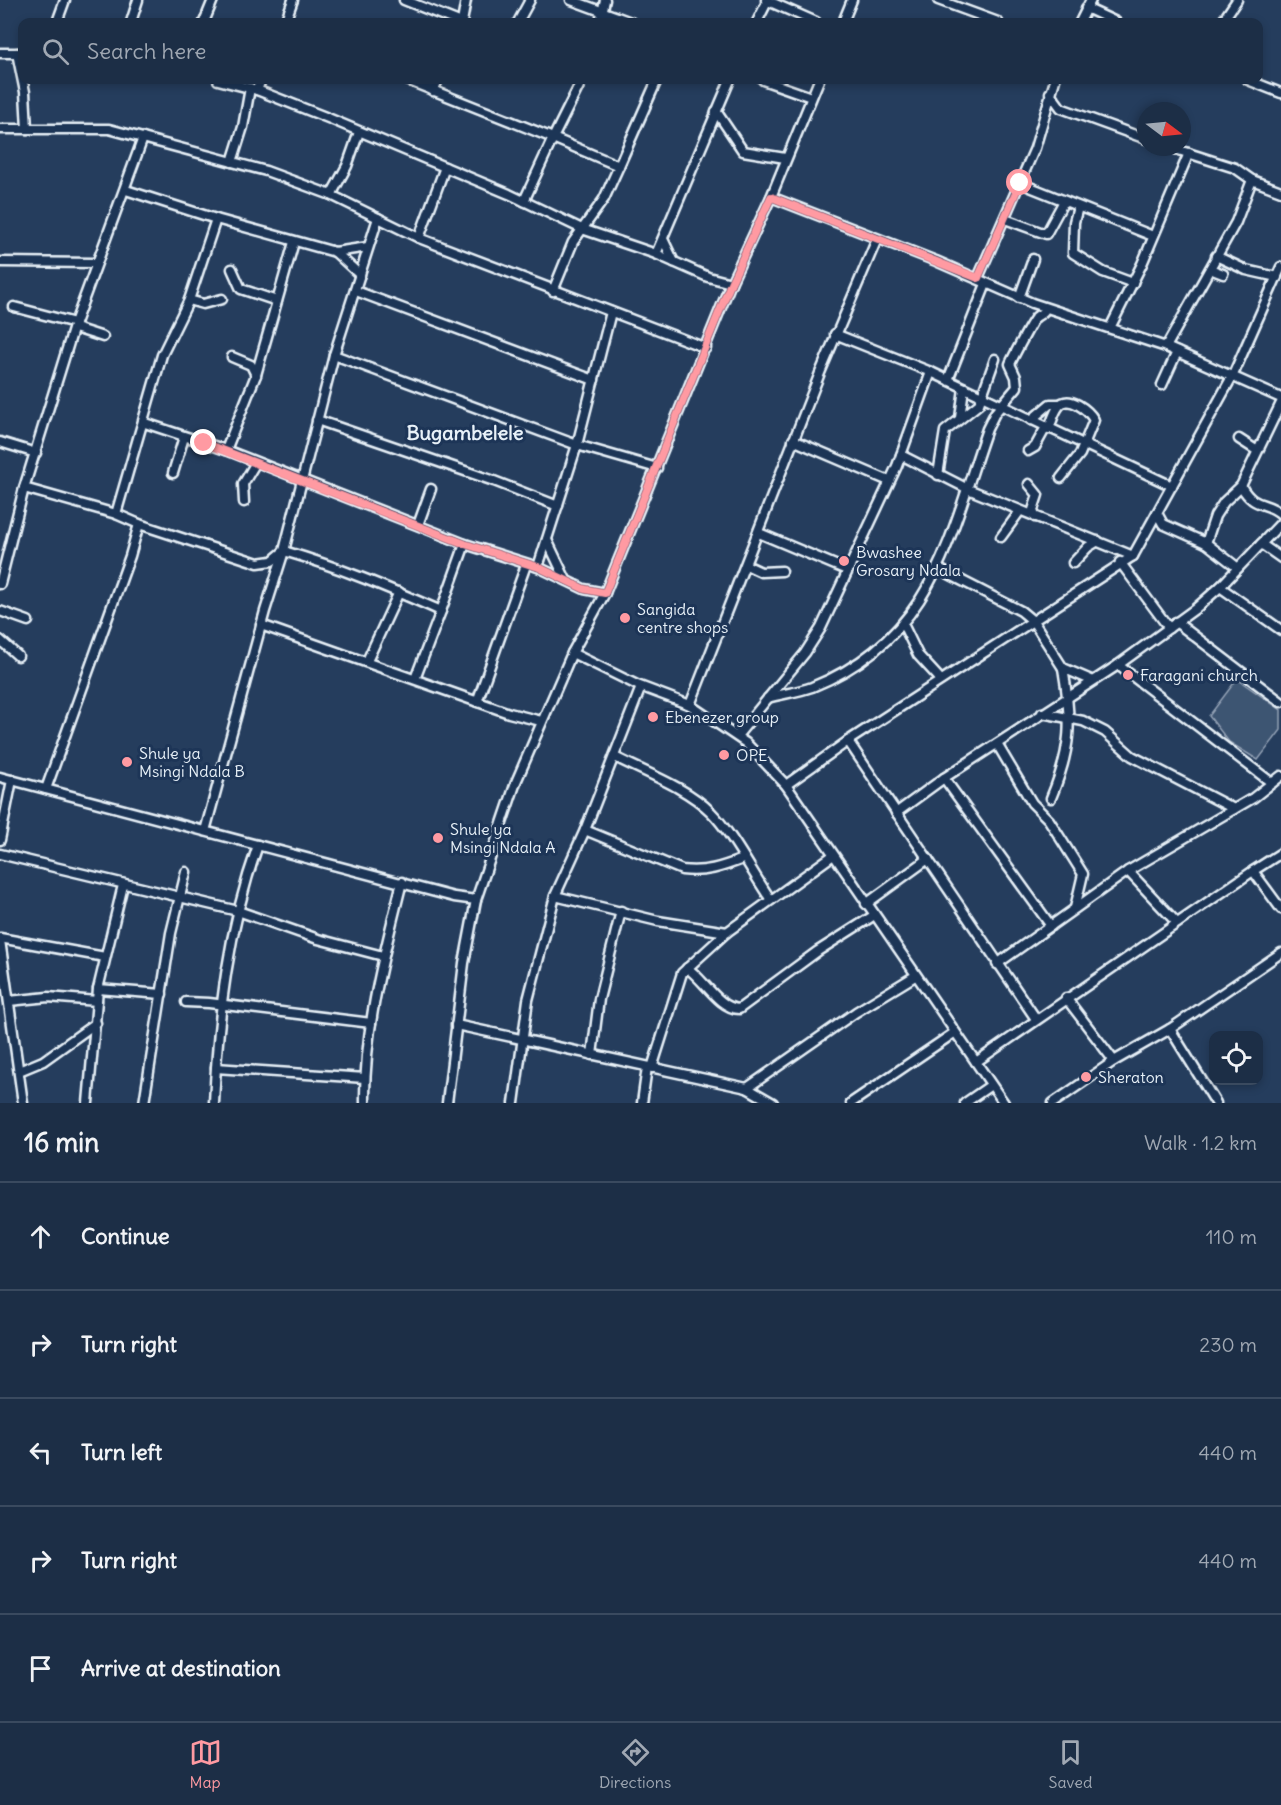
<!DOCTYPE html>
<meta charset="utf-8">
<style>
body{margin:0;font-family:Delius,sans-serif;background:#25364d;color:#f1f3f6}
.controls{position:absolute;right:18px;bottom:18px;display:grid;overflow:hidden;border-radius:12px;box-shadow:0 3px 9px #0003}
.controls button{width:54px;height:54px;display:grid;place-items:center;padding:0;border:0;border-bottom:2px solid #3a4a5f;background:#1c2e46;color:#f1f3f6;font:30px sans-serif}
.compass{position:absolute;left:1137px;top:102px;width:54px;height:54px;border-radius:50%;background:#1c2e46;box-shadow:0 3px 9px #0003;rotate:106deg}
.stop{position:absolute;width:18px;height:18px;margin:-14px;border:4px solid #ff9aa2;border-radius:50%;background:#fff}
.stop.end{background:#ff9aa2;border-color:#fff;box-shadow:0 2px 6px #0008}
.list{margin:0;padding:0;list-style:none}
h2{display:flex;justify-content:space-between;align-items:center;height:78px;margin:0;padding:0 24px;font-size:26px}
h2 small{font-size:20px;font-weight:400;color:#a0a8b3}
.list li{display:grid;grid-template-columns:39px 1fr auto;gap:18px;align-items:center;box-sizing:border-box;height:108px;padding:0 24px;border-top:2px solid #3a4a5f}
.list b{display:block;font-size:22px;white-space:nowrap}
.list em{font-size:20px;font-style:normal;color:#a0a8b3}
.icon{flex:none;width:33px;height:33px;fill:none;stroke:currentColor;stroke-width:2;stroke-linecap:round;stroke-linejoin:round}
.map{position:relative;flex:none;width:1281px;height:1103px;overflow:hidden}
.search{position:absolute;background:#1c2e46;box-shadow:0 3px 9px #0003;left:18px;right:18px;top:18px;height:66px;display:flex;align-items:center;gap:15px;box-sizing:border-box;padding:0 21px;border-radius:12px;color:#a0a8b3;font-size:22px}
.sheet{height:618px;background:#1c2e46}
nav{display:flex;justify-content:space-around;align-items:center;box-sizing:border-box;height:84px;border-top:2px solid #3a4a5f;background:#1c2e46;font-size:16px;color:#a0a8b3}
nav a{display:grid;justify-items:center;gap:3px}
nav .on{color:#ff9aa2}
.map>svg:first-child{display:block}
</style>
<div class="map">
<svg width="1281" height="1103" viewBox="0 0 1281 1103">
<rect width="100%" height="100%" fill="#253d5d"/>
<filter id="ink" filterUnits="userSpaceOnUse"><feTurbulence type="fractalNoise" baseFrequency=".0167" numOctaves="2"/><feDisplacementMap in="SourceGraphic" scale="12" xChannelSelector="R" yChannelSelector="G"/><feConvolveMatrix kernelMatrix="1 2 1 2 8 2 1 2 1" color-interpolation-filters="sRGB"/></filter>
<g filter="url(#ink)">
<!-- grass -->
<path fill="#3e5472" stroke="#93a2b5" stroke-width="1.5" d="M 1237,679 L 1281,710 L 1281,730 L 1258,760 L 1229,742 L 1209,716 Z"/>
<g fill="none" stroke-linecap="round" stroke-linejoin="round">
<defs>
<g id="minor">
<path d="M 404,0 L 459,22"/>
<path d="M 571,0 L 631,22"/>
<path d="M 766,0 L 816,22"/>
<path d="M 938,0 L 998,22"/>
<path d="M 1086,8 L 1116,22"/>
<path d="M 57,22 L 65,0"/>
<path d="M 131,22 L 138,0"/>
<path d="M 204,22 L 213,0"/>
<path d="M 285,22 L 293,0"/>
<path d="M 462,22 L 466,0"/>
<path d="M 518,22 L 530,0"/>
<path d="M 600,22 L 605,0"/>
<path d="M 757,22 L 768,0"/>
<path d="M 843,22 L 852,0"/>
<path d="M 1080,22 L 1091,0"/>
<path d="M 1222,22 L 1237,0"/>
<path d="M 0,53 L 22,53"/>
<path d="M 17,53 L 25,92 L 27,129"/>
<path d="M 218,80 L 257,90 L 328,118 L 509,194 L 582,229 L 656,254 L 708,277 L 731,283"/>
<path d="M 407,80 L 553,138 L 524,201"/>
<path d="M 763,80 L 811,97"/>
<path d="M 1248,80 L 1281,93"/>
<path d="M 257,90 L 261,80"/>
<path d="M 433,91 L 438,80"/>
<path d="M 1050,93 L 1061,108 L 1146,139"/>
<path d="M 716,111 L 743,151 L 785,158"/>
<path d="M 0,129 L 109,129 L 266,171 L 331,195 L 419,238 L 706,348"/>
<path d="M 1169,147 L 1235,168 L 1252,180 L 1281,191"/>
<path d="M 232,162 L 243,127 L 250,88"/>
<path d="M 619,166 L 657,80"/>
<path d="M 1020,183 L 1153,236"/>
<path d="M 126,190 L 216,219 L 335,252 L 368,247"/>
<path d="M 331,195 L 347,166 L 359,132"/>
<path d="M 771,197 L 936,261 L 1032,303 L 1166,347 L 1281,398"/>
<path d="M 1078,207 L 1074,222 L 1073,253 L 1103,272 L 1133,283"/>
<path d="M 1005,219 L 1046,234 L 1064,201"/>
<path d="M 419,238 L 445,167"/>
<path d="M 663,239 L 674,262"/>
<path d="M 294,242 L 256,375 L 226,450 L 465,544 L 538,567 L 584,589 L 605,593"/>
<path d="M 335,252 L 360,275"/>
<path d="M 656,254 L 730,80"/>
<path d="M 1216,256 L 1246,270 L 1277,277"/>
<path d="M 0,262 L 96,263"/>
<path d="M 232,269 L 241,289 L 277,301"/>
<path d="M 1210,269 L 1223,274"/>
<path d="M 978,278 L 1035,148 L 1055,80"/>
<path d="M 356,291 L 594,380"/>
<path d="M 553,291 L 573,242 L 604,199 L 619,166 L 553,138 L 582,80"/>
<path d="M 1019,298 L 1033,259"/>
<path d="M 189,300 L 203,304 L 222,299"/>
<path d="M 14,307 L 75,323"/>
<path d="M 75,328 L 103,337"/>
<path d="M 1110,328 L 1142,264 L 1189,153"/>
<path d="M 835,334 L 931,372 L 1172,486"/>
<path d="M 1166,347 L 1236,222 L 1252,180"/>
<path d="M 334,355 L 577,445 L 657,468"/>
<path d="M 232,357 L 251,365 L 256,375"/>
<path d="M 948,380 L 986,284"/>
<path d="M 1162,385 L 1177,352"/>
<path d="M 960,418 L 964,388"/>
<path d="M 317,420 L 494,481 L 558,506"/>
<path d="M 1031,420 L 1050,404 L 1059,404"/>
<path d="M 145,423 L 226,450"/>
<path d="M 1049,429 C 1052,421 1054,412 1059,406 C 1068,393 1089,411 1094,420 L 1080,454 L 1061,478"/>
<path d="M 1239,439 L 1256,450"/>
<path d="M 793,440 L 889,481"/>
<path d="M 0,442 L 36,453"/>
<path d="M 1028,451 L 1035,447 L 1046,427"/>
<path d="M 901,455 L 968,489 L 1133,556"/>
<path d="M 173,473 L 184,437"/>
<path d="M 938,475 L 945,431 L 979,404 L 995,359"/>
<path d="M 1029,484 L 1038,495 L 1033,510 L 1035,517"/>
<path d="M 1241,486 C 1255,510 1265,500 1281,514"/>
<path d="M 24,488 L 116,514 L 139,524 L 258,563 L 272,561 L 284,551 C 339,567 389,588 441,611 L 465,544"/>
<path d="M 244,502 L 243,484 L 255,464"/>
<path d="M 1157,513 L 1163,524 L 1206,543 L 1238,568"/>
<path d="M 116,514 L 162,355 L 189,300 L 216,219"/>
<path d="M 418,525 L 431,489"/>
<path d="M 759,533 L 847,570"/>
<path d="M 1001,537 L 1020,511"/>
<path d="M 547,540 L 566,580"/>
<path d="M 1206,543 L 1215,516 L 1224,502 L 1241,486 L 1281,403"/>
<path d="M 1261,544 L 1281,558"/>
<path d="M 1120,562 L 1169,628"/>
<path d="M 1073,563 L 1088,547 L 1098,541"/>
<path d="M 746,565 L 761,572 L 782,571"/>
<path d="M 538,567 L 577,445 L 611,312"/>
<path d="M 939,569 L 1021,611 L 1033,621 L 1063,668 L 1091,680"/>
<path d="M 0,584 L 24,488 L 75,323 L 143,138"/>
<path d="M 1220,587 L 1281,630"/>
<path d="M 0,611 L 28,621"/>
<path d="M 1176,622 L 1281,702"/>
<path d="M 903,624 L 918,655 L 941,680"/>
<path d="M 261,625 L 509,713 L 541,721"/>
<path d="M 0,640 L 18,656"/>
<path d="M 572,653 L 637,685 L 690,705 L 746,743 L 786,785 L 1004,1103"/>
<path d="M 367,661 L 399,592"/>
<path d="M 1118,665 L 1272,783"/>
<path d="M 415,679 L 441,611"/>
<path d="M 768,698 C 782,694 798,692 812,687 C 934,638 948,539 987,429 L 995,413 L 1017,387 L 1016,377 L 1010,364 C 1012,359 1033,319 1036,317 C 1041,313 1043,314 1046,308"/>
<path d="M 477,702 L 526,565"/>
<path d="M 690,705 L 820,373 L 877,239"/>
<path d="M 1042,713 L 1083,721 L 1105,732 L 1132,756 L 1234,809"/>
<path d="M 737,736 L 805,653 L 821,628 L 897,466 L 931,372"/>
<path d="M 848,741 L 1036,1019"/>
<path d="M 997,744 L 1032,803 L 1049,820 L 1083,874 L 1075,908"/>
<path d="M 615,757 C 646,773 686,787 711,812 C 732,833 753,874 771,900"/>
<path d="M 0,777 L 454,897 L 476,900"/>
<path d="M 944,778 L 1051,926"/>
<path d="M 786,785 L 848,741 L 1133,556 L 1233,375 L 1281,267"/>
<path d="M 46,789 L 130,556 L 139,524"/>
<path d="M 1051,798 C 1072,748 1072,721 1063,668"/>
<path d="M 896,813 L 944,778 L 1118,665 L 1195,609 L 1220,587 L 1281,523"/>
<path d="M 585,830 L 682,870 C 705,873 722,867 743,859"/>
<path d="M 205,831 L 265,611 L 284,551 L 334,355 L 378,218"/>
<path d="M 0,840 L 12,780"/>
<path d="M 0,854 L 238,911 L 318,939 L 383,956"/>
<path d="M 1128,871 L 1177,923"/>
<path d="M 1253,871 L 1281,853"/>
<path d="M 555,896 L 658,921 L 727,932"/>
<path d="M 866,904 L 928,859"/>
<path d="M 0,938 L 105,957"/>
<path d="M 0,940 L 23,1103"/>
<path d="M 997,964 L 1128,871 L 1253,798 L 1281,776"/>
<path d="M 687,968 C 703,978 719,1009 739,1009 L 818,951 L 873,916"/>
<path d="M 98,989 L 162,994"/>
<path d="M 1066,998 L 1114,1061"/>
<path d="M 9,1001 L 48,997 L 97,1001"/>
<path d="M 186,1002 L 209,1003 L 371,1023"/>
<path d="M 456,1025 L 747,1088 L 773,1103"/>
<path d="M 1170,1029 L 1216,1103"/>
<path d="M 592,1055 L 599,999 L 621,911"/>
<path d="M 976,1062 L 1253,871 L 1281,909"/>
<path d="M 216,1068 L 365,1078"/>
<path d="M 652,1068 L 682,973 L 727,932 L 832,856"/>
<path d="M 19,1071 L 43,1061 L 96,1023"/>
<path d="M 747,1088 L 856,1012 L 915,976"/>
<path d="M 88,1103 L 98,989 L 123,885"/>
<path d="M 144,1103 L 171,933 L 186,872"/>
<path d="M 214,1103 C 218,1015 228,929 258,845"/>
<path d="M 365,1103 C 364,1028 384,954 402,882"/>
<path d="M 447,1103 L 464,963 L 476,900 L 516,782 L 572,653 L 605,593 L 731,283 L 771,197 L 819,80"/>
<path d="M 514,1103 L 528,1000 L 555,896 L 585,830 L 641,687"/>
<path d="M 642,1103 L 647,1067"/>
<path d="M 851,1103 L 954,1033"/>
<path d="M 965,1103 L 991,1085"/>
<path d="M 1053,1103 L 1114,1061 L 1170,1029 L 1281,953"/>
</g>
</defs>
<!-- minor casing -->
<use href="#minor" stroke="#e8f1f8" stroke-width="13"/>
<!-- minor -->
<use href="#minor" stroke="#1d3557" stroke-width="8"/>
</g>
</g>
<g fill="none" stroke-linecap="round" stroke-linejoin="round" filter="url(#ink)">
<!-- route -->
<path stroke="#ff9aa2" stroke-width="8" d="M 204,443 L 465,544 L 538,567 L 584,589 L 605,593 L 731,283 L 771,197 L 978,278 L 1020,183"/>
</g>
<!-- markers -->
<g fill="#ff9aa2" stroke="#1d3557" stroke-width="2">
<circle cx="844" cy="561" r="6"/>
<circle cx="625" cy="618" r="6"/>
<circle cx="1128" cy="675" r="6"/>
<circle cx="653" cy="717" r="6"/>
<circle cx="724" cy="755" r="6"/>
<circle cx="127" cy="762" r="6"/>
<circle cx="438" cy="838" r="6"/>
<circle cx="1086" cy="1077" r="6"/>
</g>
<g text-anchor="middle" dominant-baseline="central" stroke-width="6" stroke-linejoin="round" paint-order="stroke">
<!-- poi labels -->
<g font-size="16" fill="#e8f1f8" stroke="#1d3557" text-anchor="start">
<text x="856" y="552">Bwashee<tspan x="856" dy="18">Grosary Ndala</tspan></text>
<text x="637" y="609">Sangida<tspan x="637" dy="18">centre shops</tspan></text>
<text x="1140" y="675">Faragani church</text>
<text x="665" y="717">Ebenezer group</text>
<text x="139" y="753">Shule ya<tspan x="139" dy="18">Msingi Ndala B</tspan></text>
<text x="736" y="755">OPE</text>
<text x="450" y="829">Shule ya<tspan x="450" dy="18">Msingi Ndala A</tspan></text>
<text x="1098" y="1077">Sheraton</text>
</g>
<!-- quarter labels -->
<g font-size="20" font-weight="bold" fill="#e8f1f8" stroke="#1d3557">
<text x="465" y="432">Bugambelele</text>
</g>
</g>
</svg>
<div class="controls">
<button><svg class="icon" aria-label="locate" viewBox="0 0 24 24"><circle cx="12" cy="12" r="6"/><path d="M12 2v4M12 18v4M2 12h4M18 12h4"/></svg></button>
</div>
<svg class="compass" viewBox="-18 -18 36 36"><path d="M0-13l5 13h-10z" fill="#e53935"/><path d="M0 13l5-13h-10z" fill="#a0a8b3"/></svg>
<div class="stop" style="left:1020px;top:183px"></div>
<div class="stop end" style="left:204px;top:443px"></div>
<div class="search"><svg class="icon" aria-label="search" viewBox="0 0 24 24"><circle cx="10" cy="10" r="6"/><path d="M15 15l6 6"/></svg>Search here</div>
</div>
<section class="sheet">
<h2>16 min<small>Walk · 1.2 km</small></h2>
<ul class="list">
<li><svg class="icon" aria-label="ahead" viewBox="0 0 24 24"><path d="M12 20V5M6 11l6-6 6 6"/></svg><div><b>Continue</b></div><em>110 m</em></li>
<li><svg class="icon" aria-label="right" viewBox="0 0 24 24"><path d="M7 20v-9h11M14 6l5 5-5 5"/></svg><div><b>Turn right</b></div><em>230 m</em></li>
<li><svg class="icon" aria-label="left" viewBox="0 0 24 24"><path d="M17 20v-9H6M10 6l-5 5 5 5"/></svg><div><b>Turn left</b></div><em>440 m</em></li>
<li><svg class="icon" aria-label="right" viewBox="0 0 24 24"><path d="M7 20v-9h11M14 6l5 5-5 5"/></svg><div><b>Turn right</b></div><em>440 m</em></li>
<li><svg class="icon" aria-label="arrive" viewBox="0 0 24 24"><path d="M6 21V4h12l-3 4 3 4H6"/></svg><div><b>Arrive at destination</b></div></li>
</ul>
</section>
<nav>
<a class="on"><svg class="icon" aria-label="map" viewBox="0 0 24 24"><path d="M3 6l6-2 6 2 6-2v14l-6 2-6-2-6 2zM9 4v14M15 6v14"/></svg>Map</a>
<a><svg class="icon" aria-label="directions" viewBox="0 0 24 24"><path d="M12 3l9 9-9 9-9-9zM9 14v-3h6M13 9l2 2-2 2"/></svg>Directions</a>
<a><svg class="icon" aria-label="saved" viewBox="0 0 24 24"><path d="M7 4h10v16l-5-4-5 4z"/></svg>Saved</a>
</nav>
